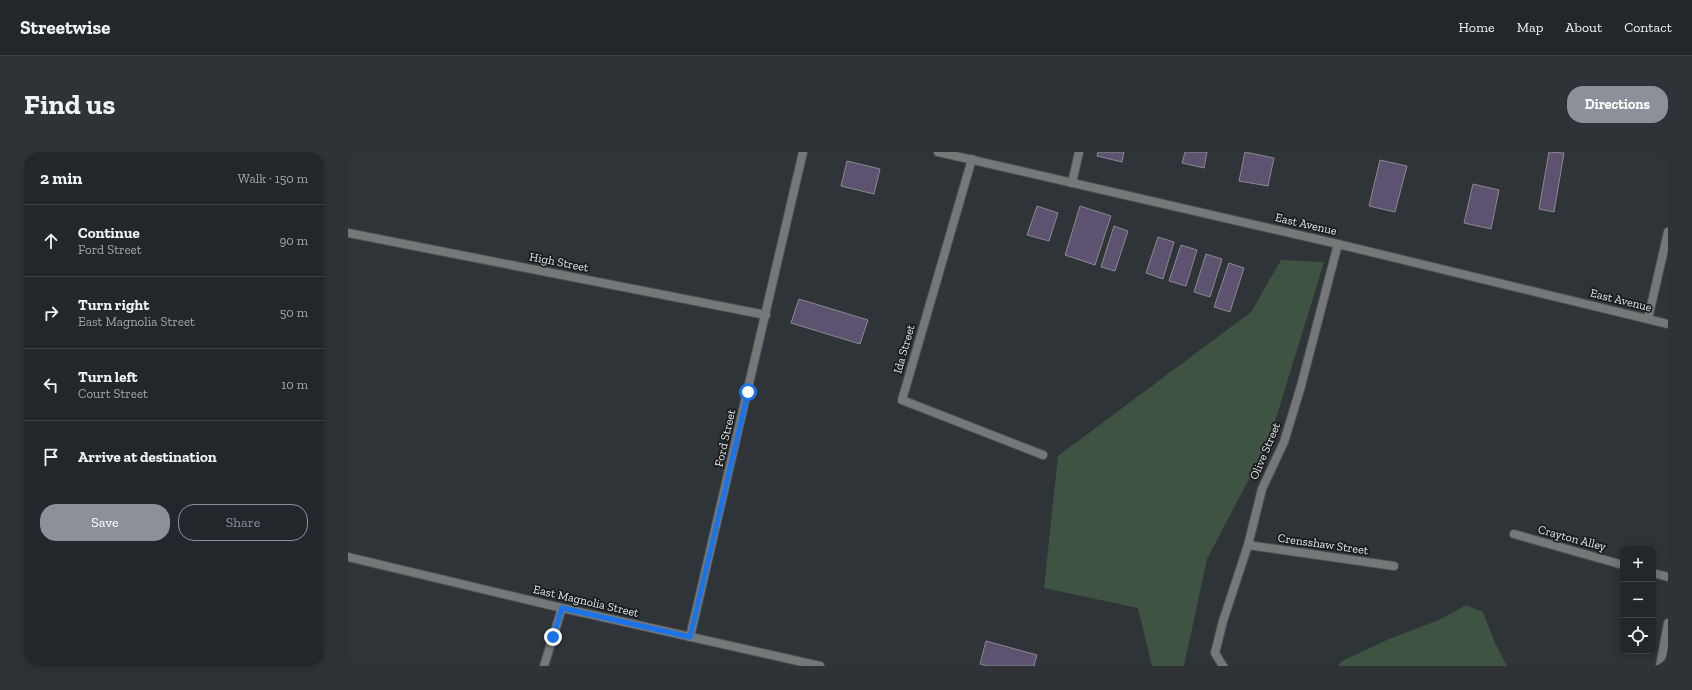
<!DOCTYPE html>
<meta charset="utf-8">
<style>
body{margin:0;font-family:"Zilla Slab",serif;background:#2f3337;color:#f1f3f6}
.controls{position:absolute;right:12px;bottom:12px;display:grid;overflow:hidden;border-radius:8px;box-shadow:0 2px 10px #0003}
.controls button{width:36px;height:36px;display:grid;place-items:center;padding:0;border:0;border-bottom:1px solid #404447;background:#23272b;color:#f1f3f6;font:20px sans-serif}
.stop{position:absolute;width:12px;height:12px;margin:-9px;border:3px solid #1a73e8;border-radius:50%;background:#fff}
.stop.end{background:#1a73e8;border-color:#fff;box-shadow:0 1px 4px #0008}
.list{margin:0;padding:0;list-style:none}
h2{display:flex;justify-content:space-between;align-items:center;height:52px;margin:0;padding:0 16px;font-size:17px}
h2 small{font-size:13px;font-weight:400;color:#a3a5a9}
.list li{display:grid;grid-template-columns:26px 1fr auto;gap:12px;align-items:center;box-sizing:border-box;height:72px;padding:0 16px;border-top:1px solid #404447}
.list b{display:block;font-size:15px;white-space:nowrap}
.list p{margin:0;font-size:13px;white-space:nowrap;color:#a3a5a9}
.list em{font-size:13px;font-style:normal;color:#a3a5a9}
.actions{display:flex;gap:8px;padding:12px 16px}
.actions a{flex:1;padding:9px 0;border:1px solid #8c9099;border-radius:16px;text-align:center;font-size:14px;color:#8c9099}
.actions .main{background:#8c9099;color:#fff}
.icon{flex:none;width:22px;height:22px;fill:none;stroke:currentColor;stroke-width:2;stroke-linecap:round;stroke-linejoin:round}
.map{position:relative;flex:none;width:1320px;height:514px;overflow:hidden;border-radius:16px}
header{display:flex;align-items:center;gap:24px;box-sizing:border-box;height:56px;padding:0 20px;background:#23272b;border-bottom:1px solid #404447}
header strong{font-size:19px}
nav{display:flex;gap:22px;margin-inline-start:auto;font-size:14px}
.intro{display:flex;align-items:center;justify-content:space-between;box-sizing:border-box;height:96px;padding:0 24px}
h1{margin:0;font-size:28px}
.button{padding:10px 18px;border-radius:16px;background:#8c9099;color:#fff;font-size:14px;font-weight:700}
main{display:flex;gap:24px;padding:0 24px}
aside{flex:1;background:#23272b;border-radius:16px;box-shadow:0 2px 10px #0003}
.map>svg:first-child{display:block}
</style>
<header>
<strong>Streetwise</strong>
<nav><a>Home</a><a>Map</a><a>About</a><a>Contact</a></nav>
</header>
<div class="intro"><h1>Find us</h1><a class="button">Directions</a></div>
<main>
<aside>
<h2>2 min<small>Walk · 150 m</small></h2>
<ul class="list">
<li><svg class="icon" aria-label="ahead" viewBox="0 0 24 24"><path d="M12 20V5M6 11l6-6 6 6"/></svg><div><b>Continue</b><p>Ford Street</p></div><em>90 m</em></li>
<li><svg class="icon" aria-label="right" viewBox="0 0 24 24"><path d="M7 20v-9h11M14 6l5 5-5 5"/></svg><div><b>Turn right</b><p>East Magnolia Street</p></div><em>50 m</em></li>
<li><svg class="icon" aria-label="left" viewBox="0 0 24 24"><path d="M17 20v-9H6M10 6l-5 5 5 5"/></svg><div><b>Turn left</b><p>Court Street</p></div><em>10 m</em></li>
<li><svg class="icon" aria-label="arrive" viewBox="0 0 24 24"><path d="M6 21V4h12l-3 4 3 4H6"/></svg><div><b>Arrive at destination</b></div></li>
</ul>
<div class="actions"><a class="main">Save</a><a>Share</a></div>
</aside>
<div class="map">
<svg width="1320" height="514" viewBox="0 0 1320 514">
<rect width="100%" height="100%" fill="#2f3439"/>
<!-- green -->
<g fill="#3e5341">
<path d="M 933,108 L 976,110 L 921,289 L 859,407 L 836,514 L 804,514 L 790,456 L 696,436 L 710,304 L 903,160 Z"/>
<path d="M 1118,453 L 1135,460 L 1147,491 L 1159,514 L 990,514 L 994,509 L 1039,488 L 1093,467 Z"/>
</g>
<!-- building -->
<g fill="#5d5370" stroke="#8b8990">
<path d="M 750,0 L 776,0 L 774,10 L 749,4 Z"/>
<path d="M 837,0 L 859,0 L 856,16 L 834,11 Z"/>
<path d="M 897,0 L 926,6 L 920,34 L 891,29 Z"/>
<path d="M 1201,0 L 1216,1 L 1206,60 L 1191,57 Z"/>
<path d="M 1032,8 L 1059,14 L 1047,60 L 1021,54 Z"/>
<path d="M 499,9 L 532,17 L 526,42 L 493,34 Z"/>
<path d="M 1125,32 L 1151,38 L 1143,77 L 1116,71 Z"/>
<path d="M 689,54 L 710,61 L 701,89 L 679,83 Z"/>
<path d="M 732,54 L 763,64 L 747,113 L 717,103 Z"/>
<path d="M 766,74 L 780,79 L 767,119 L 753,115 Z"/>
<path d="M 810,85 L 826,90 L 815,127 L 798,121 Z"/>
<path d="M 833,93 L 849,98 L 838,134 L 821,129 Z"/>
<path d="M 858,102 L 874,107 L 862,145 L 846,140 Z"/>
<path d="M 881,111 L 896,116 L 882,160 L 866,155 Z"/>
<path d="M 451,147 L 520,168 L 512,192 L 443,171 Z"/>
<path d="M 638,489 L 689,503 L 686,514 L 639,514 L 632,512 Z"/>
</g>
<g fill="none" stroke-linecap="round" stroke-linejoin="round">
<defs>
<g id="service">
<path d="M 1166,382 L 1275,413"/>
<path d="M 1305,421 L 1320,425"/>
</g>
<g id="minor">
<path d="M 624,7 L 554,248 L 695,303"/>
<path d="M 724,31 L 731,0"/>
<path d="M 0,81 L 418,163"/>
<path d="M 1300,167 L 1320,80"/>
<path d="M 900,393 L 1046,414"/>
<path d="M 0,405 L 214,456 L 472,514"/>
<path d="M 342,485 L 455,0"/>
<path d="M 196,514 L 214,456"/>
<path d="M 875,514 L 867,501 L 875,469 L 900,393 L 914,337 L 936,290 L 953,234 L 990,92"/>
<path d="M 1312,514 L 1320,471"/>
</g>
<path id="tertiary" d="M 590,0 L 990,92 L 1320,172"/>
</defs>
<!-- service casing -->
<use href="#service" stroke="#4c5055" stroke-width="10"/>
<!-- minor casing -->
<use href="#minor" stroke="#4c5055" stroke-width="10"/>
<!-- tertiary casing -->
<use href="#tertiary" stroke="#4c5055" stroke-width="10"/>
<!-- service -->
<use href="#service" stroke="#747878" stroke-width="8"/>
<!-- minor -->
<use href="#minor" stroke="#747878" stroke-width="8"/>
<!-- tertiary -->
<use href="#tertiary" stroke="#747878" stroke-width="8"/>
</g>
<g fill="none" stroke-linecap="round" stroke-linejoin="round">
<!-- route -->
<path stroke="#1a73e8" stroke-width="5" d="M 205,485 L 214,456 L 342,485 L 400,240"/>
</g>
<g text-anchor="middle" dominant-baseline="central" stroke-width="3.5" stroke-linejoin="round" paint-order="stroke">
<!-- street labels -->
<g font-size="12" fill="#e2e5e8" stroke="#191b1d">
<text transform="translate(958 72) rotate(13)">East Avenue</text>
<text transform="translate(211 110) rotate(11)">High Street</text>
<text transform="translate(1273 148) rotate(14)">East Avenue</text>
<text transform="translate(556 197) rotate(-74)">Ida Street</text>
<text transform="translate(377 286) rotate(-77)">Ford Street</text>
<text transform="translate(917 299) rotate(-67)">Olive Street</text>
<text transform="translate(1224 386) rotate(15)">Crayton Alley</text>
<text transform="translate(975 392) rotate(8)">Crensshaw Street</text>
<text transform="translate(238 449) rotate(13)">East Magnolia Street</text>
</g>
</g>
</svg>
<div class="controls">
<button>+</button>
<button>−</button>
<button><svg class="icon" aria-label="locate" viewBox="0 0 24 24"><circle cx="12" cy="12" r="6"/><path d="M12 2v4M12 18v4M2 12h4M18 12h4"/></svg></button>
</div>
<div class="stop" style="left:400px;top:240px"></div>
<div class="stop end" style="left:205px;top:485px"></div>
</div>
</main>
